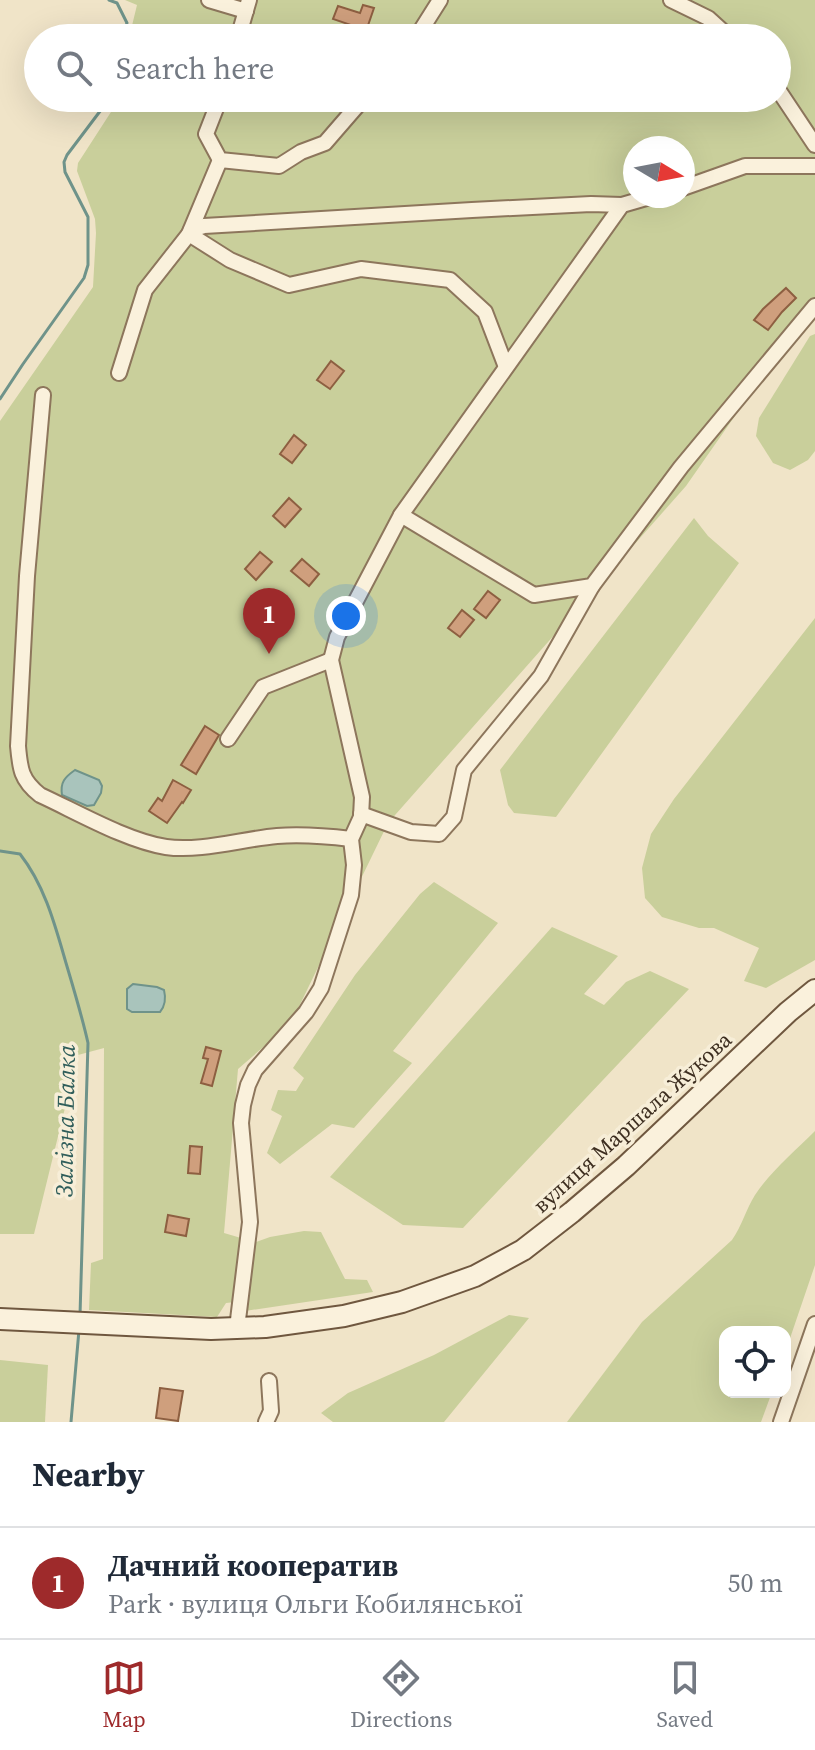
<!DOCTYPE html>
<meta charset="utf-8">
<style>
body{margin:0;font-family:"Source Serif 4",serif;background:#f6f6f7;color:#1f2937}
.controls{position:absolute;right:24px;bottom:24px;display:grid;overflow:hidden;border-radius:16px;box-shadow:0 8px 32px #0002}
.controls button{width:72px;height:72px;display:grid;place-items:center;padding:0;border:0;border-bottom:2px solid #e0e1e3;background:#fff;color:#1f2937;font:40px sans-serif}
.compass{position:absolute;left:623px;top:136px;width:72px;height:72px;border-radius:50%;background:#fff;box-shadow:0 8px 32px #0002;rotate:100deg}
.you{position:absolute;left:346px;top:616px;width:28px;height:28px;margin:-20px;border:6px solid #fff;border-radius:50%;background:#1a73e8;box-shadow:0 0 0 12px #1a73e833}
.badge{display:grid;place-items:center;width:52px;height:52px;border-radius:50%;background:#9e2a2b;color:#fff;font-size:26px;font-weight:700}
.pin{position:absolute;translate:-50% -66px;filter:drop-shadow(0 2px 4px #0008)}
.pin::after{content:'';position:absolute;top:42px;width:28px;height:24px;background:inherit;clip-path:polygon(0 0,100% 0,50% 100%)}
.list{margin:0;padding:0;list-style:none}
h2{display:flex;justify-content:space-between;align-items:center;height:104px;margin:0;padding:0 32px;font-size:34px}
h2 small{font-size:26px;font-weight:400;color:#747a83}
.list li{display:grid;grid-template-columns:52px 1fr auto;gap:24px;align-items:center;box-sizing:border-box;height:112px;padding:0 32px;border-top:2px solid #e0e1e3}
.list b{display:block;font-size:30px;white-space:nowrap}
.list p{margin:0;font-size:26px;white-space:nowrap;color:#747a83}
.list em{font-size:26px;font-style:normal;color:#747a83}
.icon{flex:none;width:44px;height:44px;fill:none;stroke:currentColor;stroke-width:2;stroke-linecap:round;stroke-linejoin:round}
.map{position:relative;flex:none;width:815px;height:1422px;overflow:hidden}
.search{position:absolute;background:#fff;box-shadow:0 8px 32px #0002;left:24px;right:24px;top:24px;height:88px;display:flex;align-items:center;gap:20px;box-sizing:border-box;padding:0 28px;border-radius:44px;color:#747a83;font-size:30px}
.sheet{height:216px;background:#fff}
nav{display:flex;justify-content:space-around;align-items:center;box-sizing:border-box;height:112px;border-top:2px solid #e0e1e3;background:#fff;font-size:22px;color:#747a83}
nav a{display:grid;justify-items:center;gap:4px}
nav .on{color:#9e2a2b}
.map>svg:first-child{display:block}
</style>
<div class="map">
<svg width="815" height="1422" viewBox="0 0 815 1422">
<rect width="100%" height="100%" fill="#f0e4c8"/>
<!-- green -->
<g fill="#c9cf9b" fill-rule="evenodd">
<path d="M 125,0 L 815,0 L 815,301 L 686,486 L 388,823 L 291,1023 L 238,1069 L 224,1233 L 241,1238 L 236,1302 L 226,1303 L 217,1317 L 89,1310 L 91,1263 L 103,1259 L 104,1048 L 78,1055 L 34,1234 L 0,1234 L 0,421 L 93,287 L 96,233 L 95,219 L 77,171 L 78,163 L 120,98 L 777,98 L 777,38 L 129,38 L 137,5 ZM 635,148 L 683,148 L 683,196 L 635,196 Z"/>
<path d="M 815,334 L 815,451 L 808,460 L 790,470 L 773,463 L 756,436 L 759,418 L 810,336 Z"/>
<path d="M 694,518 L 708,536 L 739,563 L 556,817 L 514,813 L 508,805 L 500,770 Z"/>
<path d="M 815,618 L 815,960 L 766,988 L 744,981 L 759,948 L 714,928 L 699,928 L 662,917 L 645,898 L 642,868 L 651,834 L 674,799 Z"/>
<path d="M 434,882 L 498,923 L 393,1051 L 412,1063 L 354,1128 L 332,1124 L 280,1164 L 267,1153 L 282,1116 L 271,1110 L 278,1090 L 296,1091 L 304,1078 L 293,1068 L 355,975 L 420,894 Z"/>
<path d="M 552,927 L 618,956 L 584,994 L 604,1005 L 626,982 L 650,971 L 689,989 L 463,1228 L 403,1225 L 330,1177 Z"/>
<path d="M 815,1131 L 815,1265 L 785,1353 L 785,1332 L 725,1332 L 725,1392 L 772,1392 L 761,1422 L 567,1422 L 642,1322 L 732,1240 C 742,1226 746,1209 755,1195 C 771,1171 795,1151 815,1131 Z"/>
<path d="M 304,1231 L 321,1232 L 345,1279 L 367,1280 L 373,1292 L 245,1311 L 253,1243 L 270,1237 Z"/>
<path d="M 509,1315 L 529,1318 L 444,1422 L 333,1422 L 321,1413 L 348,1393 L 434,1355 Z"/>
<path d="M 0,1360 L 48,1365 L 45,1422 L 0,1422 Z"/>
</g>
<!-- water -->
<g fill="#a9c4bc" stroke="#6f938a" stroke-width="2">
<path d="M 75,770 L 99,780 L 102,786 L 101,793 L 94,805 L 87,806 L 62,795 C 60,782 65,777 75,770 Z"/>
<path d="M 133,984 L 157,987 L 164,990 C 166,998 165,1006 160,1012 L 132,1012 L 127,1009 L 127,989 Z"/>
</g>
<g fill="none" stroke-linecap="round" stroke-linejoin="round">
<!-- stream -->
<g stroke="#6f938a" stroke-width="3">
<path d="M 109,0 L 117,3 L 127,23 L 121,38"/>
<path d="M 0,399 L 23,364 L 84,278 L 88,265 L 88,217 L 65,172 L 64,162 L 67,155 L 110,98"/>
<path d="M 0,851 L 20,854 C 45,886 55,925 66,963 C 74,990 82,1016 88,1043 L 80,1315"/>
<path d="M 71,1422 L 79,1330"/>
</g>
</g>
<!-- building -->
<g fill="#cf9f7d" stroke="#8d5f41" stroke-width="2">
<path d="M 363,5 L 374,8 L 364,37 L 348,32 L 351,25 L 333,19 L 338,6 L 360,13 Z"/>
<path d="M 786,288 L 796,298 L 782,312 L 768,330 L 754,320 L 763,309 Z"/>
<path d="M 331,361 L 344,371 L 330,389 L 317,380 Z"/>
<path d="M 294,435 L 306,445 L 292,463 L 280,454 Z"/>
<path d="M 289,498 L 301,509 L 285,527 L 273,516 Z"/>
<path d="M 260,552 L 272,562 L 256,580 L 245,569 Z"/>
<path d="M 302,559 L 319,574 L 309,586 L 291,571 Z"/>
<path d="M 488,591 L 500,600 L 486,618 L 474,609 Z"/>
<path d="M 462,610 L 474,620 L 460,637 L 448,628 Z"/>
<path d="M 205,726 L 219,735 L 196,774 L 181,765 Z"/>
<path d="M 173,780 L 191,790 L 183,803 L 182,802 L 167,823 L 149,811 L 158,798 L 162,801 Z"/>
<path d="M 206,1047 L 221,1051 L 212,1086 L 201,1083 L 208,1059 L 203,1058 Z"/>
<path d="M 190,1146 L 202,1147 L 200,1174 L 188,1173 Z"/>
<path d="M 168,1215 L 189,1219 L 186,1236 L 165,1232 Z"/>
<path d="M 160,1388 L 183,1391 L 178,1421 L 156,1418 Z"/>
</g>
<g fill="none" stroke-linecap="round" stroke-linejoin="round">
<defs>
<g id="minor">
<path d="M 209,0 L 246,11"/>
<path d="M 671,0 L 708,18 L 730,38"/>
<path d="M 238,38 L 249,0"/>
<path d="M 416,38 L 440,0"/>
<path d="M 777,88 L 815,145"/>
<path d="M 220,98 L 206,134 L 220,160 L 279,166 L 301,152 L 325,143 L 364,98"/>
<path d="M 220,160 L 189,234 L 230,260 L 289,285 L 361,269 L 450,280 L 485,312 L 506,367"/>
<path d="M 683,188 L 745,166 L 815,166"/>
<path d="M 191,230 L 204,226 L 472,210 L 591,204 L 622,205"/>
<path d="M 119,373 L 145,290 L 189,234"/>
<path d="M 43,395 L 27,576 L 18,746 C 20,769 21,780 40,795 C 77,812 127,841 166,847 C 200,852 242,839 277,836 C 302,834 326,836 351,839"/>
<path d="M 401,515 L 534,595 L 592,586 L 681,467 L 815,306"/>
<path d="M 228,739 L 263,687 L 331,660"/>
<path d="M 361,814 L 411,832 L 439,834 L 454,817 L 464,770 L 541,676 L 592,586"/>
<path d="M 237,1328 L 250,1222 L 241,1123 L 243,1105 L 248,1085 L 255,1070 L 306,1012 L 321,988 L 351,895 L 354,865 L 351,839 L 361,817 L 362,797 L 331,660 L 337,637 L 401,515 L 622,205 L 653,196"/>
<path d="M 266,1422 L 271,1411 L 269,1381"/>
<path d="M 781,1422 L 815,1324"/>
</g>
<path id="secondary" d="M 0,1319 L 211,1329 L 265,1327 L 344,1316 L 402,1302 L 475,1276 L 523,1250 L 572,1212 L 626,1166 L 788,1012 L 815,990"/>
</defs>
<!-- minor casing -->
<use href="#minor" stroke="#8d765c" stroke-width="18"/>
<!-- secondary casing -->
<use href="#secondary" stroke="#6f573f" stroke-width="24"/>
<!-- minor -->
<use href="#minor" stroke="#faf1dc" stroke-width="14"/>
<!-- secondary -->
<use href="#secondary" stroke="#faf1dc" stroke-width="20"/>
</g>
<g text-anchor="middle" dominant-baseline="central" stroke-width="7" stroke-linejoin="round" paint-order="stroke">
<!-- street labels -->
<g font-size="22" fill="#3d2e20" stroke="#f7eed8">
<text transform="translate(632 1122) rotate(-42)">вулиця Маршала Жукова</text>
</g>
<!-- water labels -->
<g font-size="24" font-style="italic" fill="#2f5d5a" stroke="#f7eed8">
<text transform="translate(65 1121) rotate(-89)">Залізна Балка</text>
</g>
</g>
</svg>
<div class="controls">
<button><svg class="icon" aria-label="locate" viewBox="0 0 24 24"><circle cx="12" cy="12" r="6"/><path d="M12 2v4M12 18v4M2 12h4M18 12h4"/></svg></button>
</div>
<svg class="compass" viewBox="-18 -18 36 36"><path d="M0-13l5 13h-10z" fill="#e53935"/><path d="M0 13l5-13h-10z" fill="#747a83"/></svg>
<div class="you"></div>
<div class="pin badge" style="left:269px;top:654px">1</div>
<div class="search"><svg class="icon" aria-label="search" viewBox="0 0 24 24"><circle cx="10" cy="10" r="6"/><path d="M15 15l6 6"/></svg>Search here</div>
</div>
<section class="sheet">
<h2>Nearby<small></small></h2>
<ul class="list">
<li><span class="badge">1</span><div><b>Дачний кооператив</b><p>Park · вулиця Ольги Кобилянської</p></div><em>50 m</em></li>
</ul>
</section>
<nav>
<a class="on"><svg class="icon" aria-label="map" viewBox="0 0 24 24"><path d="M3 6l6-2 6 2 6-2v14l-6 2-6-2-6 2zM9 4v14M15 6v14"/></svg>Map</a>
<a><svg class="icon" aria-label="directions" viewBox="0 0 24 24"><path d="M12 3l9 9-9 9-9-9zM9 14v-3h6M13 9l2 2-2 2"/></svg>Directions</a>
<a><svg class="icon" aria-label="saved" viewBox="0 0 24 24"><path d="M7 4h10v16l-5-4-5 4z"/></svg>Saved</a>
</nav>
